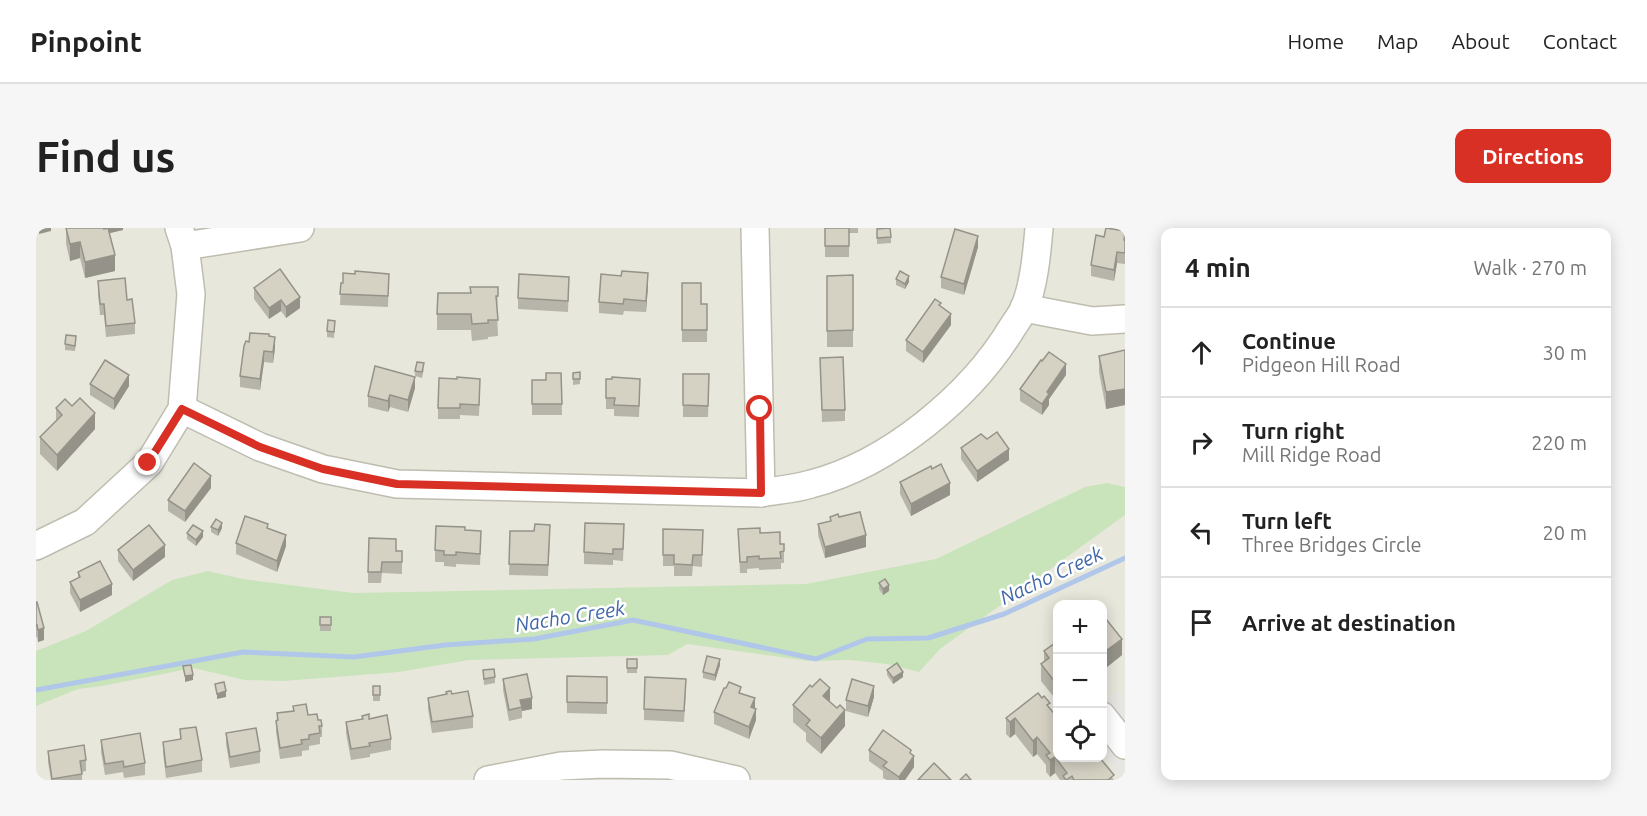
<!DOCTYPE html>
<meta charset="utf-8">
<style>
body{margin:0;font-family:Ubuntu,sans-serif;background:#f6f6f6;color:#222}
.controls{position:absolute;right:18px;bottom:18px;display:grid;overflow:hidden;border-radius:12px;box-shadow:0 3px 15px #0003}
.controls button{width:54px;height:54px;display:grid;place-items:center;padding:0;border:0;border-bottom:2px solid #e0e0e0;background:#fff;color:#222;font:30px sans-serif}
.stop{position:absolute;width:18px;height:18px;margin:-14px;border:4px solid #d93025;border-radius:50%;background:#fff}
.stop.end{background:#d93025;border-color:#fff;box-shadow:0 2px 6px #0008}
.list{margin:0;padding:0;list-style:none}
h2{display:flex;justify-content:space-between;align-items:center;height:78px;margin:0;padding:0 24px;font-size:26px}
h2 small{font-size:20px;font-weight:400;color:#767676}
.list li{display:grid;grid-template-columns:39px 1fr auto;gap:18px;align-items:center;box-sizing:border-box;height:90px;padding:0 24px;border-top:2px solid #e0e0e0}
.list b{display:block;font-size:22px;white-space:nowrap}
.list p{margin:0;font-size:20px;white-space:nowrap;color:#767676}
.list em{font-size:20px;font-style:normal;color:#767676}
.icon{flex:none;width:33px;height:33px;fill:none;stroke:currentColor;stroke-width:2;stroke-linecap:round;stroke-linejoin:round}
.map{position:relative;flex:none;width:1089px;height:552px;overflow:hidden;border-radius:12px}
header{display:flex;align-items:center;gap:36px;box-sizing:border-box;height:84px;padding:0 30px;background:#fff;border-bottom:2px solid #e0e0e0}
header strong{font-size:28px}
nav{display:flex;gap:33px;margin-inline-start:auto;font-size:21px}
.intro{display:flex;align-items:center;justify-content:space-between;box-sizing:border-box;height:144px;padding:0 36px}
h1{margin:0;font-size:42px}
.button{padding:15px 27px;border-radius:12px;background:#d93025;color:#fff;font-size:21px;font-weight:700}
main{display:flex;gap:36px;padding:0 36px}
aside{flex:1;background:#fff;border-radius:12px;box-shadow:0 3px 15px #0003}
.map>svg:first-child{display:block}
</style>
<header>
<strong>Pinpoint</strong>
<nav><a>Home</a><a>Map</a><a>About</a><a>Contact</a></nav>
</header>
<div class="intro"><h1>Find us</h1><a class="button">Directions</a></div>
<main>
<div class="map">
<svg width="1089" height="552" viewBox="0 0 1089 552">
<rect width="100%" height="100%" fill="#f5f4ed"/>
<!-- residential -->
<path fill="#e8e7dc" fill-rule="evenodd" d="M 0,0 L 1089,0 L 1089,552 L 0,552 ZM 1022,376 L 1066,376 L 1066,530 L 1022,530 Z"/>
<!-- green -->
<path fill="#c9e4bb" d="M 1071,255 L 1089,259 L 1089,287 L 904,421 L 883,444 L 851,436 L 813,432 L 773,433 L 651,416 L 632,427 L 433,432 L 363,444 L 247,453 L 209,452 L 157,440 L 66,458 L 42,461 L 0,478 L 0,423 L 50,403 L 136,352 L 172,343 L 207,351 L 317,365 L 770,356 L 900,331 L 1049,259 Z"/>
<!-- parking -->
<path fill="#e7e6e3" d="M 1080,463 L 1089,473 L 1089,552 L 1087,552 L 1067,526 L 1067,474 Z"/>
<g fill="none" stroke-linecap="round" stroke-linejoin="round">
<!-- stream -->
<path stroke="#b1c7e9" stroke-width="5" d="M 0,462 L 207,424 L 318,429 L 409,417 L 498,411 L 597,392 L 780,431 L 831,411 L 892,410 L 968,386 L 1089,330"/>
<defs>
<g id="minor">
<path d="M 719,0 L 725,265"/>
<path d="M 149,18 L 264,0"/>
<path d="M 988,80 L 1056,93 L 1089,91"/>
<path d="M 146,181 L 224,219 L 287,241 L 361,256 L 725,265 C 742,262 759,261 775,256 C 853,236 935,168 976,100 C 980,94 985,87 988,81 C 998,58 1001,24 1003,0"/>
<path d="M 0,318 L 49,294 L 113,235 L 146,181 L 155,66 L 149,18 L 143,0"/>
<path d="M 1066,488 L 1089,517"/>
<path d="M 452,552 L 525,538 L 567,536 L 634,537 L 700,552"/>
</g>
</defs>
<!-- minor casing -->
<use href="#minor" stroke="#bfbdb0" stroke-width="30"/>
<!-- minor -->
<use href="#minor" stroke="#fff" stroke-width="27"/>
</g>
<!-- wall -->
<g fill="#b7b5a9">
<path d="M 30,0 L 87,0 L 87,2 L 73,5 L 79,43 L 49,50 L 44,30 L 34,33 L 30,16 Z"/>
<path d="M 789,0 L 822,0 L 822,5 L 813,5 L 813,29 L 789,29 Z"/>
<path d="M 841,1 L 855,9 L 855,15 L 841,16 Z"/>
<path d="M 1089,3 L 1089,36 L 1081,35 L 1078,53 L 1055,48 L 1055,37 L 1068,9 Z"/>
<path d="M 942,19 L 928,67 L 905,60 L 905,49 Z"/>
<path d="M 353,46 L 352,79 L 304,77 L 305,55 Z"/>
<path d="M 817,47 L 817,119 L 791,119 L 791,48 Z"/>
<path d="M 860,51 L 873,54 L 869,61 L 860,57 Z"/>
<path d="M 62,53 L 91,72 L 99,95 L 99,106 L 70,109 L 68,87 L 64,87 L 62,65 Z"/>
<path d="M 646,55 L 665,76 L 671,76 L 671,114 L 646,114 Z"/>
<path d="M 612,57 L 610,84 L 588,83 L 587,87 L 563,85 L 563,74 Z"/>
<path d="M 462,59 L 461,84 L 462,108 L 452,109 L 452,111 L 436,113 L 435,102 L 401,102 L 401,86 L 434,65 Z"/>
<path d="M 218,60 L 264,80 L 250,90 L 245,83 L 233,91 L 218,71 Z"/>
<path d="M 533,60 L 532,84 L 482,81 L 482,70 Z"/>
<path d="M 905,79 L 915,97 L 887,135 L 870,123 L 870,112 Z"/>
<path d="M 299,93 L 298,110 L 291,109 L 291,103 Z"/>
<path d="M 233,108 L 239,120 L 237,135 L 228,134 L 224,162 L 204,159 L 204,148 L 213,114 Z"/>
<path d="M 40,114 L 39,123 L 29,122 L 29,116 Z"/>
<path d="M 1089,122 L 1089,177 L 1070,181 L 1063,144 L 1063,128 Z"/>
<path d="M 784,130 L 809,182 L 809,193 L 786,194 Z"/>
<path d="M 388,141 L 386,150 L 379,148 L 379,143 Z"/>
<path d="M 544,144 L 544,156 L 537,157 L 537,145 Z"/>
<path d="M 525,145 L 526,187 L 496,187 L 496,152 L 510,152 Z"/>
<path d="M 647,146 L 673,146 L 672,189 L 647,189 Z"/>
<path d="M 1030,147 L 1013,171 L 1013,177 L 1006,187 L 984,173 L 984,161 Z"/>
<path d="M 570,151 L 604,162 L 603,189 L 578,188 L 578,181 L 570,181 Z"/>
<path d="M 54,156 L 93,158 L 78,182 L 54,167 Z"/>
<path d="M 379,160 L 372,184 L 354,179 L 352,184 L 332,179 L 332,168 Z"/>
<path d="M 444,163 L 443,188 L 424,187 L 424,191 L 402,191 L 402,180 Z"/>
<path d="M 36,178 L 59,201 L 21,243 L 4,226 L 4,209 L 20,193 L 20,180 Z"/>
<path d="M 925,220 L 973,232 L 941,254 L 925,231 Z"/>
<path d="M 896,241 L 914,267 L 875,288 L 864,266 L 864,254 Z"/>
<path d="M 175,260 L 149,294 L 132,283 L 132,272 Z"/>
<path d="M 794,289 L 803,289 L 830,319 L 789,330 L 782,307 L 782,296 L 794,293 Z"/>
<path d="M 175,299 L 186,300 L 182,308 L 175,304 Z"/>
<path d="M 232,301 L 250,318 L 241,344 L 200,326 L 200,315 Z"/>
<path d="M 627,301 L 667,302 L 666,339 L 657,338 L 656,348 L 638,348 L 638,338 L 627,338 Z"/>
<path d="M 702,301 L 724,305 L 744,316 L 748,323 L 748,335 L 745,335 L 745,341 L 723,342 L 723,340 L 711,341 L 711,345 L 704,345 Z"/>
<path d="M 429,302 L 445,314 L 444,337 L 420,336 L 420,339 L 408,338 L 408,334 L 399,334 L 399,322 Z"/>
<path d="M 474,303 L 514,308 L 512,348 L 473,347 Z"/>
<path d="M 151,305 L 167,309 L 160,318 L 151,311 Z"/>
<path d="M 588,308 L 587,333 L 577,332 L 577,337 L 548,336 L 548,324 Z"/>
<path d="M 82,322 L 129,329 L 97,353 L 82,333 Z"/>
<path d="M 360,323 L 366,323 L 366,346 L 346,345 L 345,355 L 332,355 L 332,344 Z"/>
<path d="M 42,344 L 76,367 L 44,384 L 34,365 L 34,354 L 42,350 Z"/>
<path d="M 843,355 L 853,363 L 847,367 L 843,361 Z"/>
<path d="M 0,374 L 8,412 L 2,414 L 1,409 L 0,409 Z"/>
<path d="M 1066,386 L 1086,427 L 1071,439 L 1066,433 Z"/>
<rect x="284" y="389" width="11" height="14"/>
<path d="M 1022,413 L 1022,474 L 1005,453 L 1005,436 L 1008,435 L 1008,423 Z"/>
<rect x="591" y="431" width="10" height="14"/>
<path d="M 684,437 L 679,453 L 667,450 L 667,444 Z"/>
<path d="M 447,442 L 459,449 L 459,455 L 448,457 Z"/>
<path d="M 851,442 L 867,449 L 857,456 L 851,447 Z"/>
<path d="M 531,448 L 571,449 L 571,486 L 531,485 Z"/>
<path d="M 467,451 L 496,481 L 486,483 L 486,490 L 473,493 L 467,462 Z"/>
<rect x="337" y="458" width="7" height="15"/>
<path d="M 650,462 L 648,494 L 608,492 L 608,481 Z"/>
<path d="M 410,464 L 416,466 L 437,488 L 437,500 L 396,505 L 392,481 L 392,470 L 410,467 Z"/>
<path d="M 705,466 L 719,480 L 720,492 L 713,511 L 678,496 L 678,484 Z"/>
<path d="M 838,469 L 832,489 L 810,483 L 810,472 Z"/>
<path d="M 794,474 L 809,498 L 785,526 L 770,513 L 770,505 L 757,494 L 757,477 Z"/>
<path d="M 257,478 L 282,492 L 286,498 L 286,509 L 284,509 L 284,516 L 273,518 L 273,522 L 266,523 L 266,528 L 244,531 L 240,504 L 241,485 L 257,483 Z"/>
<path d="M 1014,481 L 1020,488 L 1078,552 L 1024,552 L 1019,545 L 1014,549 L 1010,544 L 1010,537 L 1001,526 L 997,529 L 979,506 L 974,510 L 970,506 L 970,490 Z"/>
<path d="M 326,488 L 333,491 L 355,511 L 355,522 L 334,526 L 334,529 L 315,532 L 310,505 L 310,494 L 326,491 Z"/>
<path d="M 144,501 L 166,532 L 166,544 L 130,550 L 127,525 L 127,514 L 144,511 Z"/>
<path d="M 190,505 L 224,523 L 224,535 L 194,540 L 190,516 Z"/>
<path d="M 65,512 L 109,535 L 109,547 L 88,550 L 87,544 L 69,547 L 65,524 Z"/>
<path d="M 833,522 L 875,526 L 878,539 L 869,552 L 851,552 L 847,550 L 847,543 L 833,533 Z"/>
<path d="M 12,523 L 50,532 L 50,543 L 46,544 L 46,552 L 15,552 L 12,534 Z"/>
</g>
<!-- shaded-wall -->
<g fill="#959389">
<path d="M 5,0 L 15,0 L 15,3 L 3,6 L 3,1 Z"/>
<path d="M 66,0 L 87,0 L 87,2 L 66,7 Z"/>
<path d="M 942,8 L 942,19 L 928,67 L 928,56 Z"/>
<path d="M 44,14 L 44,30 L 34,33 L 34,16 Z"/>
<path d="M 1081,24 L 1081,35 L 1078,53 L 1078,42 Z"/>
<path d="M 79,27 L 79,43 L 49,50 L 49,34 Z"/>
<path d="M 612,45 L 612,57 L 610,84 L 610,73 Z"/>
<path d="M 873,48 L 873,54 L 869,61 L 869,56 Z"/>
<path d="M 264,69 L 264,80 L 250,90 L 250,79 Z"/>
<path d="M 245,72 L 245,83 L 233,91 L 233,80 Z"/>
<path d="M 915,86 L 915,97 L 887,135 L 887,124 Z"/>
<path d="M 239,109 L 239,120 L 237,135 L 237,124 Z"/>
<path d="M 228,123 L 228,134 L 224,162 L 224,151 Z"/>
<path d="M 1030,136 L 1030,147 L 1013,171 L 1013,177 L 1006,187 L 1006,176 L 1011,164 Z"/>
<path d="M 93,147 L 93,158 L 78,182 L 78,171 Z"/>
<path d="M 379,149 L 379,160 L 372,184 L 372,172 Z"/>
<path d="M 1089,161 L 1089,177 L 1070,181 L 1070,164 Z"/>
<path d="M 354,167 L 354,179 L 352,184 L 352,173 Z"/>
<path d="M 59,185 L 59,201 L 21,243 L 21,227 Z"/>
<path d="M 973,221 L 973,232 L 941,254 L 941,243 Z"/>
<path d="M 175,248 L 175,260 L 149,294 L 149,283 Z"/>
<path d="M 914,255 L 914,267 L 875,288 L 875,276 Z"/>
<path d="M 186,295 L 186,300 L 182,308 L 182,302 Z"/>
<path d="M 167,303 L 167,309 L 160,318 L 160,312 Z"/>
<path d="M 250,307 L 250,318 L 241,344 L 241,333 Z"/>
<path d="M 830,307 L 830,319 L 789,330 L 789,319 Z"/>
<path d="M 129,317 L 129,329 L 97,353 L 97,342 Z"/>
<path d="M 76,356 L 76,367 L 44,384 L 44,372 Z"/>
<path d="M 853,357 L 853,363 L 847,367 L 847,361 Z"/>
<path d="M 8,400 L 8,412 L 2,414 L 2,402 Z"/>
<path d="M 1086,411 L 1086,427 L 1071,439 L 1071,422 Z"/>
<path d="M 684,431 L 684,437 L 679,453 L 679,447 Z"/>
<path d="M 867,444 L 867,449 L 857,456 L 857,450 Z"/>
<path d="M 157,447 L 157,452 L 149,454 L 149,448 Z"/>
<path d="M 838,458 L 838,469 L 832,489 L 832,478 Z"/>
<path d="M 794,460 L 794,476 L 787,468 Z"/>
<path d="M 190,463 L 190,469 L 181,471 L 181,466 Z"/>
<path d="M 496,470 L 496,481 L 486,483 L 484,472 Z"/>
<path d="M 719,470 L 719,482 L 715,479 Z"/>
<path d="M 720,481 L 720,492 L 713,511 L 713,499 Z"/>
<path d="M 809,482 L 809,498 L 785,526 L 785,510 Z"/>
<path d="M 979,490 L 979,506 L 974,510 L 974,494 Z"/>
<path d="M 1001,509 L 1001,526 L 997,529 L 997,513 Z"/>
<path d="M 875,522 L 875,532 L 878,528 L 878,539 L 869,552 L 863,552 L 863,549 Z"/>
<path d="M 1019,529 L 1019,545 L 1014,549 L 1014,532 Z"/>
</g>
<!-- building -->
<g fill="#d5d2c4" stroke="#959389" stroke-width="1.5">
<path d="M 30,0 L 68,0 L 68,1 L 72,0 L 79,27 L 49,34 L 44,14 L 34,16 Z"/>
<rect x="789" y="0" width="24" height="18"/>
<path d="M 854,0 L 855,9 L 841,10 L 841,1 Z"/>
<path d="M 1070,0 L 1089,3 L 1088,12 L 1089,12 L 1089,25 L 1081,24 L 1078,42 L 1055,37 L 1060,7 L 1068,9 Z"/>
<path d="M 919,1 L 942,8 L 928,56 L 905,49 Z"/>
<path d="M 244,41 L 264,69 L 250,79 L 245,72 L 233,80 L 218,60 Z"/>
<path d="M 319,43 L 353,46 L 352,68 L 304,66 L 305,55 L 307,55 L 307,45 L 319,46 Z"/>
<path d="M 586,43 L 612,45 L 610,73 L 588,71 L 587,76 L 563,74 L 565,46 L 585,48 Z"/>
<path d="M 864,43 L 873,48 L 869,56 L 860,51 Z"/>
<path d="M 483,46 L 533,49 L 532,73 L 482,70 Z"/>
<path d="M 817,47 L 817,102 L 791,103 L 791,48 Z"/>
<path d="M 89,50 L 91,72 L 96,71 L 99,95 L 70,98 L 68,76 L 64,76 L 62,53 Z"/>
<path d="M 646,55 L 665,55 L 665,76 L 671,76 L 671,102 L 646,102 Z"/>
<path d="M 434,59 L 462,59 L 462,68 L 460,68 L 462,92 L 452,92 L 452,95 L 436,96 L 435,86 L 401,86 L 402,65 L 435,65 Z"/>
<path d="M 899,71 L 905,75 L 903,77 L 915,86 L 887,124 L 870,112 Z"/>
<path d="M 292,92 L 299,93 L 298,104 L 291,103 Z"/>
<path d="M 214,105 L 233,106 L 233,108 L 239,109 L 237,124 L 228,123 L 224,151 L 204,148 L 208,118 L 210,113 L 213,114 Z"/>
<path d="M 30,107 L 40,108 L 39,118 L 29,116 Z"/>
<path d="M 1089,122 L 1089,161 L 1070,164 L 1063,128 Z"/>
<path d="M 1013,124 L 1030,136 L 1011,164 L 1013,166 L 1006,176 L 984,161 L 1005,132 L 1006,133 Z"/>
<path d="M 807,129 L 809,182 L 786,182 L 784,130 Z"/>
<path d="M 69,132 L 93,147 L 78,171 L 54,156 Z"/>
<path d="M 381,134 L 388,135 L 386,144 L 379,143 Z"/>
<path d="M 339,138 L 379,149 L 372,172 L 354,167 L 352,173 L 332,168 Z"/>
<path d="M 544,144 L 544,151 L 537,151 L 537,145 Z"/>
<path d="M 510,145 L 525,145 L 526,176 L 496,176 L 496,152 L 510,152 Z"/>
<path d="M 647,146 L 673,146 L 672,178 L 647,177 Z"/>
<path d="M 421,149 L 444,151 L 443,177 L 424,176 L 424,180 L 402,180 L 403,150 L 421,151 Z"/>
<path d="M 576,149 L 604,151 L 603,178 L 578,177 L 579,170 L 570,170 L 570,151 L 576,151 Z"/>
<path d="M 44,170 L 59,185 L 21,227 L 4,209 L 26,187 L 20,180 L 29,171 L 36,178 Z"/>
<path d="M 961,204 L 973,221 L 941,243 L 925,220 L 945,206 L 951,211 Z"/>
<path d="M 158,235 L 175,248 L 149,283 L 132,272 Z"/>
<path d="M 905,236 L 914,255 L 875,276 L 864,254 L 895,238 L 896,241 Z"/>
<path d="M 824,284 L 830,307 L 789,319 L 782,296 L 795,293 L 794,289 L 802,286 L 803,289 Z"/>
<path d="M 209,288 L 232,296 L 231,300 L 250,307 L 241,333 L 200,315 Z"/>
<path d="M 180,291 L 186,295 L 182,302 L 175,299 Z"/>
<path d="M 549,295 L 588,296 L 587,321 L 577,321 L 577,326 L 548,324 Z"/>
<path d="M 499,296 L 514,297 L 512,337 L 473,336 L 474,303 L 498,303 Z"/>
<path d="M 113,297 L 129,317 L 97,342 L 82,322 Z"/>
<path d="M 157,297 L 167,303 L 160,312 L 151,305 Z"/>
<path d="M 400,298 L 429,299 L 429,302 L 445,303 L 444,326 L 420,324 L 420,327 L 408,327 L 408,323 L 399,322 Z"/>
<path d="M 724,300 L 724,305 L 744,304 L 744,316 L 748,316 L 748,323 L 744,324 L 745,330 L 723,331 L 723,328 L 711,329 L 711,334 L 704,334 L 702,301 Z"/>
<path d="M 627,301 L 667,302 L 666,327 L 657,327 L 656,337 L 638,336 L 638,327 L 627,327 Z"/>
<path d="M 333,310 L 360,311 L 360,323 L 366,323 L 366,334 L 346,334 L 345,344 L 332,344 Z"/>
<path d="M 64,333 L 76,356 L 44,372 L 34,354 L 44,349 L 42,344 Z"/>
<path d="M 849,351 L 853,357 L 847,361 L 843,355 Z"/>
<path d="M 0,374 L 1,374 L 8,400 L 2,402 L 1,397 L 0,398 Z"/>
<path d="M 1066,386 L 1086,411 L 1071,422 L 1066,417 Z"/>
<rect x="284" y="389" width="11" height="8"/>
<path d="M 1022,413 L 1022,458 L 1005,436 L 1013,430 L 1008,423 Z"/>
<path d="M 671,428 L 684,431 L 679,447 L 667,444 Z"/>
<rect x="591" y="431" width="10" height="9"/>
<path d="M 861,435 L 867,444 L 857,450 L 851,442 Z"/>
<path d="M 155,437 L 157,447 L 149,448 L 147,438 Z"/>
<path d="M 458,441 L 459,449 L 448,451 L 447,442 Z"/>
<path d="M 491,446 L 496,470 L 484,472 L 486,479 L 473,482 L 467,451 Z"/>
<path d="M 531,448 L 571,449 L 571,475 L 531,474 Z"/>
<path d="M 609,449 L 650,451 L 648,483 L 608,481 Z"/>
<path d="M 784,451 L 794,460 L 787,468 L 801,480 L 804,477 L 809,482 L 785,510 L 770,497 L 774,492 L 757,477 L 774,457 L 776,459 Z"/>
<path d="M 816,451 L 838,458 L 832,478 L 810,472 Z"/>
<path d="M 188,454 L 190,463 L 181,466 L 179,456 Z"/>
<path d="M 693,454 L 705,459 L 703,465 L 719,470 L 715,479 L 720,481 L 713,499 L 678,484 L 688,460 L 690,460 Z"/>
<rect x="337" y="458" width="7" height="9"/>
<path d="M 413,463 L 415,463 L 416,466 L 432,463 L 437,488 L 396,494 L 392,470 L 411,466 L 410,464 Z"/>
<path d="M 1002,465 L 1006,470 L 1008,468 L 1014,475 L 1011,477 L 1020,488 L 1022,486 L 1022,530 L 1064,530 L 1078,547 L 1072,552 L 1038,552 L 1036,548 L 1030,552 L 1027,548 L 1031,545 L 1019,529 L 1014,532 L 1010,527 L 1014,525 L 1001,509 L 997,513 L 979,490 L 974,494 L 970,490 Z"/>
<path d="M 270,476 L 272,487 L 281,486 L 282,492 L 285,492 L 286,498 L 283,498 L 284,505 L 273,507 L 273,511 L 265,512 L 266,516 L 244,520 L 240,493 L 242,492 L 241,485 L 258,483 L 257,478 Z"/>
<path d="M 333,486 L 333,491 L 351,487 L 355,511 L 333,515 L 334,518 L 315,521 L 310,494 L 327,491 L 326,488 Z"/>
<path d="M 160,499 L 166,532 L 130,539 L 127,514 L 145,511 L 144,501 Z"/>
<path d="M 220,500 L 224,523 L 194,529 L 190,505 Z"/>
<path d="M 847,502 L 875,522 L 874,525 L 878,528 L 863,549 L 847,538 L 851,534 L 833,522 Z"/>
<path d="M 104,505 L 109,535 L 88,539 L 87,533 L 69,536 L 65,512 Z"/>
<path d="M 48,517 L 50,532 L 44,533 L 46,546 L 16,551 L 12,523 Z"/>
<path d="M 898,535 L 915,552 L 882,552 Z"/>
<path d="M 930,546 L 935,552 L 924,552 Z"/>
</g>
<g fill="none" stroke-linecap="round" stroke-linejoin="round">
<!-- route -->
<path stroke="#d93025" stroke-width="8" d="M 112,235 L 146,181 L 224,219 L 287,241 L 361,256 L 725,265 L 724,181"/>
</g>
<g text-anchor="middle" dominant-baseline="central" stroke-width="5" stroke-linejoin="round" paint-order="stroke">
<!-- water labels -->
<g font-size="20" font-style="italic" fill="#4067a9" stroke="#fff">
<text transform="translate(1015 347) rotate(-25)">Nacho Creek</text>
<text transform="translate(534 388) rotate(-9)">Nacho Creek</text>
</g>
</g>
</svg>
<div class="controls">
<button>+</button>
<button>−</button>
<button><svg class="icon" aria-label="locate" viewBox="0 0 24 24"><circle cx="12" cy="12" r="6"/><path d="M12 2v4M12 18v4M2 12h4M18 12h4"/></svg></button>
</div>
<div class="stop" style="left:724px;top:181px"></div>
<div class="stop end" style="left:112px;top:235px"></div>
</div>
<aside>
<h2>4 min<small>Walk · 270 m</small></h2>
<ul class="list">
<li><svg class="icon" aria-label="ahead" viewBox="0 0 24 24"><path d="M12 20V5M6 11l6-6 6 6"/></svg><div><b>Continue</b><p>Pidgeon Hill Road</p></div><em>30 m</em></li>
<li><svg class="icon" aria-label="right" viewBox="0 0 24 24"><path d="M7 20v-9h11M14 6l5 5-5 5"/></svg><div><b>Turn right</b><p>Mill Ridge Road</p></div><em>220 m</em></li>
<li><svg class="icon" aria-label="left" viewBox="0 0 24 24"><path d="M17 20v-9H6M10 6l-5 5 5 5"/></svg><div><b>Turn left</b><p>Three Bridges Circle</p></div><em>20 m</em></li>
<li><svg class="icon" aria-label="arrive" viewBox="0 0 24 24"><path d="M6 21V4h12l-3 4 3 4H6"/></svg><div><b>Arrive at destination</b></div></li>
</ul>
</aside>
</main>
